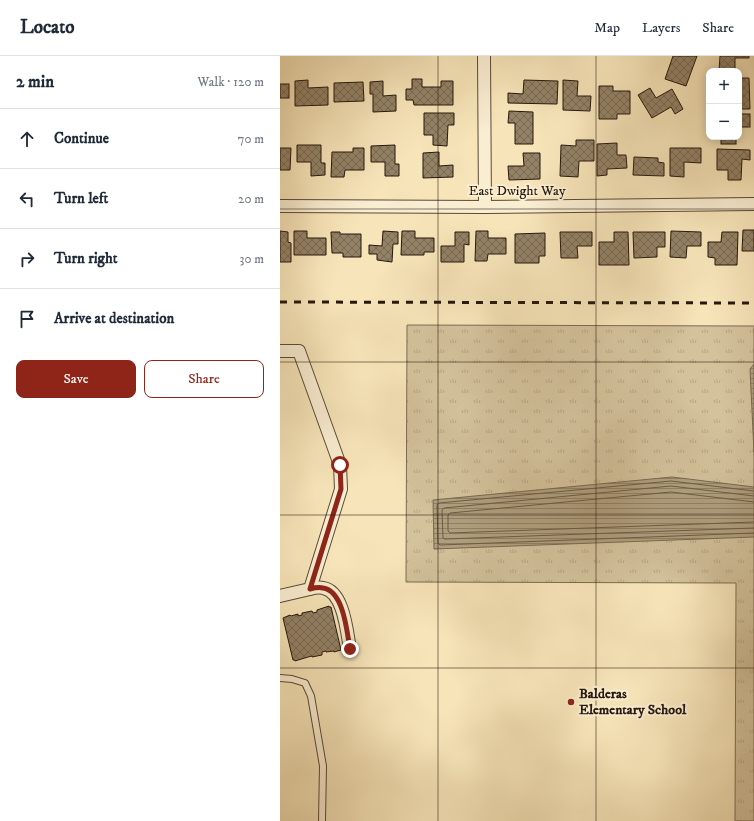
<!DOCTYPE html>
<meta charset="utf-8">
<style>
body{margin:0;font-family:"IM FELL DW Pica",serif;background:#f2f2f3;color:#1f2937}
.controls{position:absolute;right:12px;top:12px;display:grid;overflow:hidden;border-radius:8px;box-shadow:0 2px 10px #0003}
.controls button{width:36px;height:36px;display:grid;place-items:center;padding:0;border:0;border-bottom:1px solid #e0e1e3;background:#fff;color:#1f2937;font:20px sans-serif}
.stop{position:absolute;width:12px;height:12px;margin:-9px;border:3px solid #8f2418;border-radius:50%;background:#fff}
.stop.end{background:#8f2418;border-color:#fff;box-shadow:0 1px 4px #0008}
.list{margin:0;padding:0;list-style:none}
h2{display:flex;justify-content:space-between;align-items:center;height:52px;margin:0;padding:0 16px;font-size:17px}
h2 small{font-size:13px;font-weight:400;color:#747a83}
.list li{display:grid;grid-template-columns:26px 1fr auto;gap:12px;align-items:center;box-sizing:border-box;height:60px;padding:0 16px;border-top:1px solid #e0e1e3}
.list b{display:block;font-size:15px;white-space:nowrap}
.list em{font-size:13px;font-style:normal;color:#747a83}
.actions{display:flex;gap:8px;padding:12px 16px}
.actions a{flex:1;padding:9px 0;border:1px solid #8f2418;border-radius:8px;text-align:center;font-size:14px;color:#8f2418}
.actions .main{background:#8f2418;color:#fff}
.icon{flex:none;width:22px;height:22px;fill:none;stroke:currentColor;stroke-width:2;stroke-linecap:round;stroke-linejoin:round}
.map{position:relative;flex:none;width:474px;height:765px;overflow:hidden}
header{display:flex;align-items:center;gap:24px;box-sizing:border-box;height:56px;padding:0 20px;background:#fff;border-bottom:1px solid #e0e1e3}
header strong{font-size:19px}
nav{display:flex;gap:22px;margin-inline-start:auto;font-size:14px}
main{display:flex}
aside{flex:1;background:#fff}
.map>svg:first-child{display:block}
</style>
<header>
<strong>Locato</strong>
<nav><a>Map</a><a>Layers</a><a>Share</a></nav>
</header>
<main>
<aside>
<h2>2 min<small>Walk · 120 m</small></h2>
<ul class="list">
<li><svg class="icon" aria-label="ahead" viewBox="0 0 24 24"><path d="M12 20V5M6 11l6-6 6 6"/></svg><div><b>Continue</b></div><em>70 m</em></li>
<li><svg class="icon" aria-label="left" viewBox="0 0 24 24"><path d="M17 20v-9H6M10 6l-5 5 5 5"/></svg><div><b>Turn left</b></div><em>20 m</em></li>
<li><svg class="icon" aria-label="right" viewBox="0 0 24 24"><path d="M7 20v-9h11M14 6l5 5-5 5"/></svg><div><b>Turn right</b></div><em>30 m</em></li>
<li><svg class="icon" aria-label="arrive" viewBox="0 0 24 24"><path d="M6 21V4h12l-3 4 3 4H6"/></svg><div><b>Arrive at destination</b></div></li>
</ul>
<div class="actions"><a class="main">Save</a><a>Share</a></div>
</aside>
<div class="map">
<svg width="474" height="765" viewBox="0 0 474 765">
<defs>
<pattern id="grass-tufts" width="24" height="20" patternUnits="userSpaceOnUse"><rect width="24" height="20" fill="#d3c29c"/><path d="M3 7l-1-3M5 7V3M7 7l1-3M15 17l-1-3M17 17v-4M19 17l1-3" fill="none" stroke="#b5a685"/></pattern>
<pattern id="water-rules" width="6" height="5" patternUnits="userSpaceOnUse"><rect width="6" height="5" fill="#b09f7e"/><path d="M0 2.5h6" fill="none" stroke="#8f8166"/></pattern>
<pattern id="building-cross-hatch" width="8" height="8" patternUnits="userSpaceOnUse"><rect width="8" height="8" fill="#938266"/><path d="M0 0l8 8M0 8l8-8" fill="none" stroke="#786952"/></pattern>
</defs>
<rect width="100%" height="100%" fill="#f7e5b9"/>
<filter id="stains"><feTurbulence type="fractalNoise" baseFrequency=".005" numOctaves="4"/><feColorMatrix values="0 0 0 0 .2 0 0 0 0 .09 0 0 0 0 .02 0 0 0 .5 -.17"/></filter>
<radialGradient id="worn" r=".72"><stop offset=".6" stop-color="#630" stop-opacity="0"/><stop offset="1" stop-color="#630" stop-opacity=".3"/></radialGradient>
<!-- grass -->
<path fill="url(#grass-tufts)" stroke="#7c6c54" d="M 127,269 L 474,270 L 474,765 L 455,765 L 456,527 L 126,526 Z"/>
<!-- water -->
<g fill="url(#water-rules)" stroke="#796950">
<path d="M 474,308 L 474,396 L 470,313 Z"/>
<path d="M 392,421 L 474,431 L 474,481 L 154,493 L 153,444 Z"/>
</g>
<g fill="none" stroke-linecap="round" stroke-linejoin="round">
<!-- shore -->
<g stroke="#6b5b45" stroke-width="1">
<path d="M 474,435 L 391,425 L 159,447 L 157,449 L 158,487 L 160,489 L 474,477"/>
<path d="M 474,440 L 391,430 L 164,452 L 162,454 L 163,482 L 165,483 L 474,472"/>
<path d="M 474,446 L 391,436 L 170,457 L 168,459 L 168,475 L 170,477 L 474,466"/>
</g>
</g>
<!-- building -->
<g fill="url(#building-cross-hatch)" stroke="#26170c">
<path d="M 393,0 L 417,0 L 406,30 L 385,23 Z"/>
<path d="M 440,0 L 469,0 L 469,2 L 455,2 L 455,15 L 439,15 Z"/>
<path d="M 459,22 L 469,22 L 470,53 L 459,53 Z"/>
<path d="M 132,23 L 142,23 L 142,31 L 161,31 L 161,25 L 173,25 L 173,49 L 134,49 L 133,44 L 126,44 L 126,33 L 132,33 Z"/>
<path d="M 28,24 L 28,32 L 48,31 L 48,49 L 15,50 L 15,25 Z"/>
<path d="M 244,24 L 278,25 L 277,48 L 228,47 L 228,37 L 243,38 Z"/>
<path d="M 283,24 L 298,25 L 297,40 L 311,40 L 310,55 L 283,54 Z"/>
<path d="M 103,25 L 103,40 L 116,39 L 116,55 L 93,56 L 93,38 L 90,38 L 90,26 Z"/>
<path d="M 83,26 L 84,45 L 54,46 L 54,27 Z"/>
<rect x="0" y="28" width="9" height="14"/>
<path d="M 319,30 L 333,30 L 333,35 L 350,35 L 350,58 L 337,58 L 337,63 L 319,63 Z"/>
<path d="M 370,32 L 376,42 L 392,33 L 403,53 L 395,58 L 391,51 L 372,62 L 358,39 Z"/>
<path d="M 229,55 L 253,56 L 253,88 L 235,88 L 235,67 L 228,67 Z"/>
<path d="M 144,57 L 174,57 L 174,69 L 168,69 L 167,90 L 153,89 L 153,79 L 144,79 Z"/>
<rect x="459" y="58" width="11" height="13"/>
<rect x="441" y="81" width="15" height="7"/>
<path d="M 296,84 L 314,84 L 314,105 L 299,105 L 298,121 L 280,120 L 281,89 L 296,90 Z"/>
<path d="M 337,87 L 337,99 L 346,99 L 347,112 L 327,113 L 327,119 L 317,120 L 317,88 Z"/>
<path d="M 17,89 L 41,89 L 41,107 L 45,107 L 45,119 L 31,120 L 31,106 L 17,106 Z"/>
<path d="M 115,89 L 115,108 L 119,108 L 119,120 L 105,120 L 105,106 L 91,106 L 91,90 Z"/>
<path d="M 0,92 L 11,92 L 10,114 L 0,114 Z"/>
<path d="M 73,92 L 84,92 L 84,114 L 65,114 L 64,121 L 51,121 L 52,96 L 73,96 Z"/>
<path d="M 390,92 L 421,92 L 421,107 L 404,106 L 404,121 L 390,120 Z"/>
<path d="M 437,93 L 470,94 L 470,104 L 462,103 L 461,124 L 448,124 L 448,114 L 437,114 Z"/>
<path d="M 159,96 L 159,110 L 173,109 L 173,121 L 143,122 L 143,97 Z"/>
<path d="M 243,97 L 260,97 L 260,123 L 229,124 L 228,110 L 244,110 Z"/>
<path d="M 354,101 L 378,102 L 378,106 L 384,107 L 384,120 L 353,119 Z"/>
<path d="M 463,174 L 474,174 L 474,195 L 462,195 Z"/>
<path d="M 0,175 L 8,176 L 8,186 L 11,187 L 11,206 L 0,206 Z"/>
<path d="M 14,175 L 27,175 L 27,182 L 46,182 L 46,199 L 14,199 Z"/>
<path d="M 103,175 L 118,176 L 118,188 L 113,188 L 112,206 L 97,204 L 97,198 L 89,198 L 89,189 L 102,190 Z"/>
<path d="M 122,175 L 135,175 L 135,182 L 154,182 L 154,196 L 144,196 L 144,199 L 121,199 Z"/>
<path d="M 196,175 L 208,175 L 208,182 L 226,182 L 226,198 L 208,198 L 207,205 L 195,205 Z"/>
<path d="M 391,175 L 421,176 L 421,190 L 407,190 L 406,202 L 390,201 Z"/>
<path d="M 51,176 L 60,176 L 60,178 L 81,178 L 81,201 L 63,201 L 63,197 L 52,197 Z"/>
<path d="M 175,176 L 189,176 L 189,189 L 184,188 L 184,206 L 161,206 L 161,190 L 175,190 Z"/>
<path d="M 280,176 L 312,176 L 312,190 L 297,190 L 298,202 L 281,202 Z"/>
<path d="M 334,176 L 348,176 L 349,209 L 319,209 L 319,186 L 334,186 Z"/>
<path d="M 353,176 L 385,176 L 385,191 L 377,191 L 377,201 L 354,202 Z"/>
<path d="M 442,176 L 458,176 L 457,209 L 435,209 L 435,202 L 428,201 L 428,186 L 441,186 Z"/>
<path d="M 265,177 L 265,200 L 259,200 L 259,207 L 235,207 L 235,178 Z"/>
<path d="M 49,550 L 49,551 L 51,551 L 61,594 L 54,596 L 54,595 L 46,596 L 46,595 L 42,596 L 42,599 L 32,601 L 32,600 L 28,601 L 15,605 L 15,604 L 13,604 L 3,562 L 10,559 L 11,560 L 18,558 L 18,560 L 22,559 L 22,557 L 32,555 L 33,557 L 37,556 L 37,554 Z"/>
</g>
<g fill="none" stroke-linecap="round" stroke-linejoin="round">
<defs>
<path id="lane" d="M 0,622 L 12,623 L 25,627 L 31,640 L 43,710 L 42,765"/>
<g id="street">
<path d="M 204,0 L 205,151"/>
<path d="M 0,150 L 205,151 L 474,148"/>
<path d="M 0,295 L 19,295 L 60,409 L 61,433 L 30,533 L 0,540"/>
<path d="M 30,533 C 34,532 39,531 43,532 C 64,535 67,577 70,593"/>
</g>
</defs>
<!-- lane casing -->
<use href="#lane" stroke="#5a4a37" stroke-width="8"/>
<!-- street casing -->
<use href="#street" stroke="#5a4a37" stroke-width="14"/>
<!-- lane -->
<use href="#lane" stroke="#faeed2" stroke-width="6"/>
<!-- street -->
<use href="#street" stroke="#faeed2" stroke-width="12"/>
<!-- rail -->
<path stroke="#26170c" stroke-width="3" stroke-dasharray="7 7" stroke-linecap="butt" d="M 0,246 L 474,247"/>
</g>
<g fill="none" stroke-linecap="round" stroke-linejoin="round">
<!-- route -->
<path stroke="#8f2418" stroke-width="5" d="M 60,409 L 61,433 L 30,533 C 34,532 39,531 43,532 C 64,535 67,577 70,593"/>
</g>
<!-- grid -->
<path fill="none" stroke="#26170c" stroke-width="1" stroke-opacity="0.55" d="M 158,0 L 158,765M 316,0 L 316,765M 0,153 L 474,153M 0,306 L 474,306M 0,459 L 474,459M 0,612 L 474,612"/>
<!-- markers -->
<circle fill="#8f2418" stroke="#faeed2" stroke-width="1.5" cx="291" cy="646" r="4"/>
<g text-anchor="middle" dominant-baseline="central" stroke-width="4" stroke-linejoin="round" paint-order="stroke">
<!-- street labels -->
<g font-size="14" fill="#26170c" stroke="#faeed2">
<text x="237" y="135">East Dwight Way</text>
</g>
<!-- poi labels -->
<g font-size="14" font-weight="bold" fill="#26170c" stroke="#faeed2" text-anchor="start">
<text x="299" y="638">Balderas<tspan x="299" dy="16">Elementary School</tspan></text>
</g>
</g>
<rect width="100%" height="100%" filter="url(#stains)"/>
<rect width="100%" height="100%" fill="url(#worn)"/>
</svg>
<div class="controls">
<button>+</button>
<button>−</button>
</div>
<div class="stop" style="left:60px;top:409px"></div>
<div class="stop end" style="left:70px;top:593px"></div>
</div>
</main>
